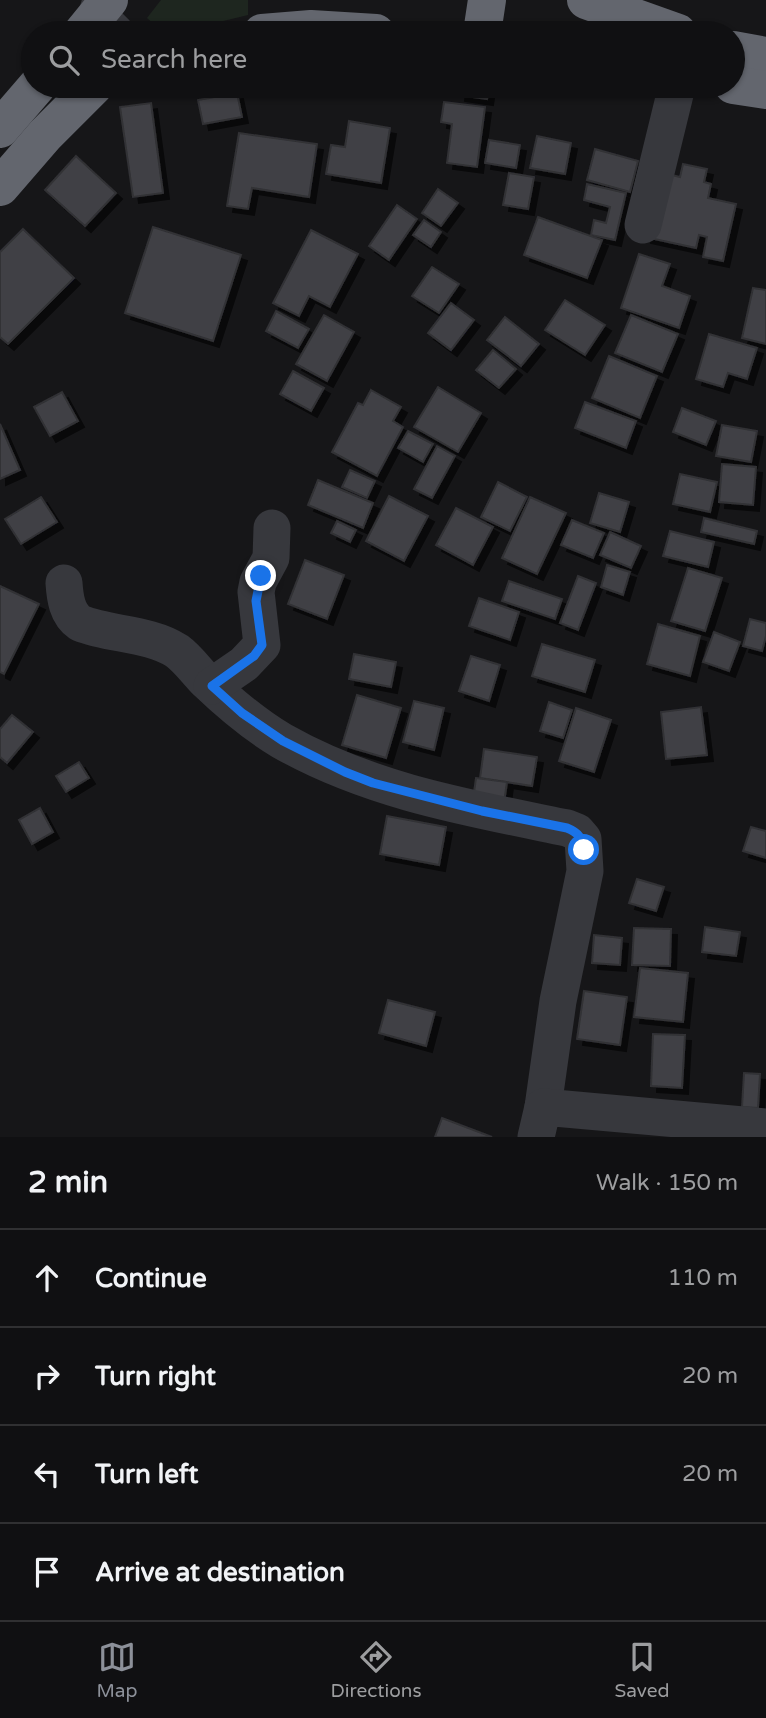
<!DOCTYPE html>
<meta charset="utf-8">
<style>
body{margin:0;font-family:"Varela Round",sans-serif;background:#1e1e20;color:#f1f3f6}
.stop{position:absolute;width:21px;height:21px;margin:-16px;border:5px solid #1a73e8;border-radius:50%;background:#fff}
.stop.end{background:#1a73e8;border-color:#fff;box-shadow:0 2px 7px #0008}
.list{margin:0;padding:0;list-style:none}
h2{display:flex;justify-content:space-between;align-items:center;height:91px;margin:0;padding:0 28px;font-size:30px}
h2 small{font-size:23px;font-weight:400;color:#9c9d9f}
.list li{display:grid;grid-template-columns:46px 1fr auto;gap:21px;align-items:center;box-sizing:border-box;height:98px;padding:0 28px;border-top:2px solid #303032}
.list b{display:block;font-size:26px;white-space:nowrap}
.list em{font-size:23px;font-style:normal;color:#9c9d9f}
.icon{flex:none;width:38px;height:38px;fill:none;stroke:currentColor;stroke-width:2;stroke-linecap:round;stroke-linejoin:round}
.map{position:relative;flex:none;width:766px;height:1137px;overflow:hidden}
.search{position:absolute;background:#101012;box-shadow:0 2px 5px #0004;left:21px;right:21px;top:21px;height:77px;display:flex;align-items:center;gap:18px;box-sizing:border-box;padding:0 24px;border-radius:38px;color:#9c9d9f;font-size:26px}
.sheet{height:483px;background:#101012}
nav{display:flex;justify-content:space-around;align-items:center;box-sizing:border-box;height:98px;border-top:2px solid #303032;background:#101012;font-size:19px;color:#9c9d9f}
nav a{display:grid;justify-items:center;gap:4px}
nav .on{color:#8c9099}
.map>svg:first-child{display:block}
</style>
<div class="map">
<svg width="766" height="1137" viewBox="0 0 766 1137">
<defs>
<filter id="shadow"><feDropShadow dx="6" dy="6" stdDeviation="0" flood-color="#0009"/></filter>
</defs>
<rect width="100%" height="100%" fill="#161618"/>
<!-- green -->
<path fill="#1e261f" d="M 161,0 L 248,0 L 248,15 L 174,33 L 164,33 L 147,18 Z"/>
<!-- building -->
<g fill="#404145" stroke="#303034" stroke-width="2" filter="url(#shadow)">
<path d="M 460,86 L 489,86 L 487,99 L 459,95 Z"/>
<path d="M 237,93 L 242,117 L 203,124 L 198,100 Z"/>
<path d="M 444,102 L 485,107 L 477,167 L 447,163 L 452,124 L 441,122 Z"/>
<path d="M 151,103 L 163,193 L 133,197 L 120,107 Z"/>
<path d="M 349,121 L 390,128 L 381,183 L 326,174 L 331,145 L 345,147 Z"/>
<path d="M 239,133 L 317,144 L 309,197 L 252,188 L 248,209 L 227,206 Z"/>
<path d="M 537,136 L 571,143 L 565,174 L 530,168 Z"/>
<path d="M 489,140 L 520,145 L 516,168 L 485,163 Z"/>
<path d="M 595,149 L 638,161 L 630,192 L 587,180 Z"/>
<path d="M 76,156 L 116,193 L 85,226 L 45,190 Z"/>
<path d="M 683,164 L 707,169 L 704,182 L 711,184 L 708,198 L 736,204 L 723,261 L 703,257 L 707,237 L 699,235 L 696,248 L 645,237 L 660,172 L 680,177 Z"/>
<path d="M 509,173 L 534,177 L 528,209 L 503,205 Z"/>
<path d="M 587,184 L 626,193 L 615,240 L 591,235 L 594,220 L 606,223 L 610,207 L 584,200 Z"/>
<path d="M 438,189 L 458,203 L 441,226 L 422,213 Z"/>
<path d="M 397,205 L 417,219 L 389,260 L 369,246 Z"/>
<path d="M 538,217 L 602,240 L 587,278 L 524,255 Z"/>
<path d="M 424,220 L 441,232 L 431,247 L 413,235 Z"/>
<path d="M 153,227 L 241,255 L 213,341 L 125,313 Z"/>
<path d="M 23,229 L 74,278 L 8,344 L 0,337 L 0,252 Z"/>
<path d="M 311,230 L 358,254 L 330,307 L 309,296 L 299,316 L 273,303 Z"/>
<path d="M 639,254 L 670,264 L 662,286 L 690,296 L 679,328 L 621,308 Z"/>
<path d="M 432,267 L 459,284 L 439,313 L 412,296 Z"/>
<path d="M 753,288 L 766,290 L 766,344 L 742,338 Z"/>
<path d="M 565,300 L 605,325 L 585,355 L 545,330 Z"/>
<path d="M 451,303 L 474,320 L 451,350 L 428,333 Z"/>
<path d="M 276,311 L 309,329 L 298,348 L 266,331 Z"/>
<path d="M 324,315 L 354,332 L 327,381 L 296,364 Z"/>
<path d="M 631,315 L 678,334 L 662,372 L 615,353 Z"/>
<path d="M 505,317 L 539,344 L 521,366 L 487,340 Z"/>
<path d="M 709,334 L 757,348 L 747,379 L 728,373 L 723,387 L 696,379 Z"/>
<path d="M 493,350 L 516,369 L 499,388 L 476,370 Z"/>
<path d="M 609,356 L 657,376 L 640,418 L 592,398 Z"/>
<path d="M 293,371 L 324,388 L 311,411 L 280,394 Z"/>
<path d="M 438,387 L 481,413 L 458,452 L 414,427 Z"/>
<path d="M 371,390 L 401,407 L 393,421 L 403,427 L 377,476 L 332,452 L 358,403 L 363,405 Z"/>
<path d="M 62,392 L 78,421 L 50,436 L 34,407 Z"/>
<path d="M 585,402 L 636,421 L 626,448 L 575,428 Z"/>
<path d="M 682,408 L 716,421 L 706,445 L 673,432 Z"/>
<path d="M 0,424 L 20,470 L 0,479 Z"/>
<path d="M 722,425 L 757,431 L 751,462 L 716,456 Z"/>
<path d="M 408,431 L 433,444 L 423,462 L 398,448 Z"/>
<path d="M 437,446 L 455,456 L 432,498 L 414,489 Z"/>
<path d="M 722,464 L 756,467 L 753,505 L 719,502 Z"/>
<path d="M 350,470 L 375,481 L 367,498 L 342,487 Z"/>
<path d="M 680,474 L 717,482 L 710,512 L 673,504 Z"/>
<path d="M 318,480 L 373,503 L 363,528 L 308,505 Z"/>
<path d="M 498,482 L 527,497 L 510,531 L 481,517 Z"/>
<path d="M 599,493 L 629,502 L 620,532 L 590,523 Z"/>
<path d="M 389,496 L 428,516 L 404,561 L 366,541 Z"/>
<path d="M 41,497 L 57,522 L 21,544 L 5,519 Z"/>
<path d="M 530,497 L 566,513 L 537,574 L 502,558 Z"/>
<path d="M 456,508 L 493,527 L 473,565 L 436,545 Z"/>
<path d="M 704,518 L 757,531 L 754,544 L 701,532 Z"/>
<path d="M 572,520 L 604,533 L 593,558 L 561,545 Z"/>
<path d="M 337,521 L 356,530 L 350,542 L 331,533 Z"/>
<path d="M 670,531 L 714,542 L 708,567 L 663,556 Z"/>
<path d="M 610,532 L 641,546 L 631,568 L 600,555 Z"/>
<path d="M 305,560 L 344,575 L 327,619 L 288,604 Z"/>
<path d="M 607,565 L 630,572 L 623,595 L 601,587 Z"/>
<path d="M 688,568 L 722,578 L 705,631 L 671,621 Z"/>
<path d="M 578,576 L 596,583 L 578,630 L 560,623 Z"/>
<path d="M 509,581 L 562,599 L 555,619 L 502,601 Z"/>
<path d="M 0,586 L 39,604 L 4,674 L 0,672 Z"/>
<path d="M 479,598 L 519,612 L 510,640 L 469,626 Z"/>
<path d="M 750,619 L 766,623 L 766,636 L 762,651 L 743,646 Z"/>
<path d="M 658,624 L 700,636 L 690,676 L 647,664 Z"/>
<path d="M 714,632 L 740,642 L 729,671 L 703,662 Z"/>
<path d="M 542,644 L 595,660 L 585,692 L 532,676 Z"/>
<path d="M 354,654 L 396,662 L 391,687 L 349,679 Z"/>
<path d="M 471,656 L 500,665 L 489,701 L 459,691 Z"/>
<path d="M 357,695 L 401,708 L 386,758 L 342,745 Z"/>
<path d="M 414,701 L 444,708 L 434,750 L 403,742 Z"/>
<path d="M 549,702 L 572,710 L 563,738 L 540,731 Z"/>
<path d="M 701,707 L 707,755 L 666,759 L 661,712 Z"/>
<path d="M 576,708 L 611,720 L 594,772 L 559,761 Z"/>
<path d="M 12,715 L 33,732 L 7,763 L 0,757 L 0,729 Z"/>
<path d="M 484,749 L 537,757 L 532,786 L 480,778 Z"/>
<path d="M 79,762 L 89,778 L 66,792 L 56,776 Z"/>
<path d="M 476,778 L 507,782 L 503,810 L 472,806 Z"/>
<path d="M 40,808 L 53,832 L 32,844 L 19,820 Z"/>
<path d="M 387,816 L 446,827 L 439,865 L 380,854 Z"/>
<path d="M 751,827 L 766,831 L 766,858 L 743,851 Z"/>
<path d="M 637,879 L 664,887 L 656,911 L 629,903 Z"/>
<path d="M 705,927 L 740,932 L 736,956 L 702,952 Z"/>
<path d="M 634,928 L 671,929 L 670,966 L 632,965 Z"/>
<path d="M 594,935 L 622,938 L 620,965 L 592,963 Z"/>
<path d="M 640,968 L 688,973 L 683,1022 L 634,1017 Z"/>
<path d="M 584,991 L 627,997 L 620,1045 L 577,1039 Z"/>
<path d="M 388,1000 L 435,1012 L 426,1046 L 379,1033 Z"/>
<path d="M 653,1034 L 685,1035 L 682,1088 L 651,1086 Z"/>
<path d="M 744,1073 L 760,1074 L 758,1108 L 742,1107 Z"/>
<path d="M 442,1118 L 492,1137 L 435,1137 Z"/>
</g>
<g fill="none" stroke-linecap="round" stroke-linejoin="round">
<!-- minor -->
<g stroke="#37383d" stroke-width="37">
<path d="M 101,0 L 97,14 L 116,33"/>
<path d="M 643,225 L 677,86"/>
<path d="M 64,583 C 65,598 67,614 80,623 C 110,635 149,633 177,651 C 188,659 197,672 207,682 C 230,704 255,725 282,741 C 370,791 469,808 567,828 L 577,832 L 583,839 L 585,871 L 558,1001 L 543,1107"/>
<path d="M 212,686 L 244,664 L 262,645 L 256,592 L 258,582 L 271,558 L 272,528"/>
<path d="M 536,1137 L 543,1107 L 766,1127"/>
</g>
<!-- highway -->
<g stroke="#63666e" stroke-width="38">
<path d="M 586,0 L 678,33"/>
<path d="M 82,33 L 109,0"/>
<path d="M 262,33 L 311,29 L 376,33"/>
<path d="M 482,33 L 487,0"/>
<path d="M 733,50 L 766,56"/>
<path d="M 733,85 L 766,90"/>
<path d="M 0,129 L 37,86"/>
<path d="M 0,187 L 45,135 L 94,86"/>
</g>
</g>
<g fill="none" stroke-linecap="round" stroke-linejoin="round">
<!-- route -->
<path stroke="#1a73e8" stroke-width="9" d="M 261,576 L 256,601 L 262,645 L 254,656 L 212,686 L 242,713 L 283,741 L 345,772 L 373,783 L 482,811 L 567,828 C 579,833 582,838 584,850"/>
</g>
</svg>
<div class="stop" style="left:584px;top:850px"></div>
<div class="stop end" style="left:261px;top:576px"></div>
<div class="search"><svg class="icon" aria-label="search" viewBox="0 0 24 24"><circle cx="10" cy="10" r="6"/><path d="M15 15l6 6"/></svg>Search here</div>
</div>
<section class="sheet">
<h2>2 min<small>Walk · 150 m</small></h2>
<ul class="list">
<li><svg class="icon" aria-label="ahead" viewBox="0 0 24 24"><path d="M12 20V5M6 11l6-6 6 6"/></svg><div><b>Continue</b></div><em>110 m</em></li>
<li><svg class="icon" aria-label="right" viewBox="0 0 24 24"><path d="M7 20v-9h11M14 6l5 5-5 5"/></svg><div><b>Turn right</b></div><em>20 m</em></li>
<li><svg class="icon" aria-label="left" viewBox="0 0 24 24"><path d="M17 20v-9H6M10 6l-5 5 5 5"/></svg><div><b>Turn left</b></div><em>20 m</em></li>
<li><svg class="icon" aria-label="arrive" viewBox="0 0 24 24"><path d="M6 21V4h12l-3 4 3 4H6"/></svg><div><b>Arrive at destination</b></div></li>
</ul>
</section>
<nav>
<a class="on"><svg class="icon" aria-label="map" viewBox="0 0 24 24"><path d="M3 6l6-2 6 2 6-2v14l-6 2-6-2-6 2zM9 4v14M15 6v14"/></svg>Map</a>
<a><svg class="icon" aria-label="directions" viewBox="0 0 24 24"><path d="M12 3l9 9-9 9-9-9zM9 14v-3h6M13 9l2 2-2 2"/></svg>Directions</a>
<a><svg class="icon" aria-label="saved" viewBox="0 0 24 24"><path d="M7 4h10v16l-5-4-5 4z"/></svg>Saved</a>
</nav>
